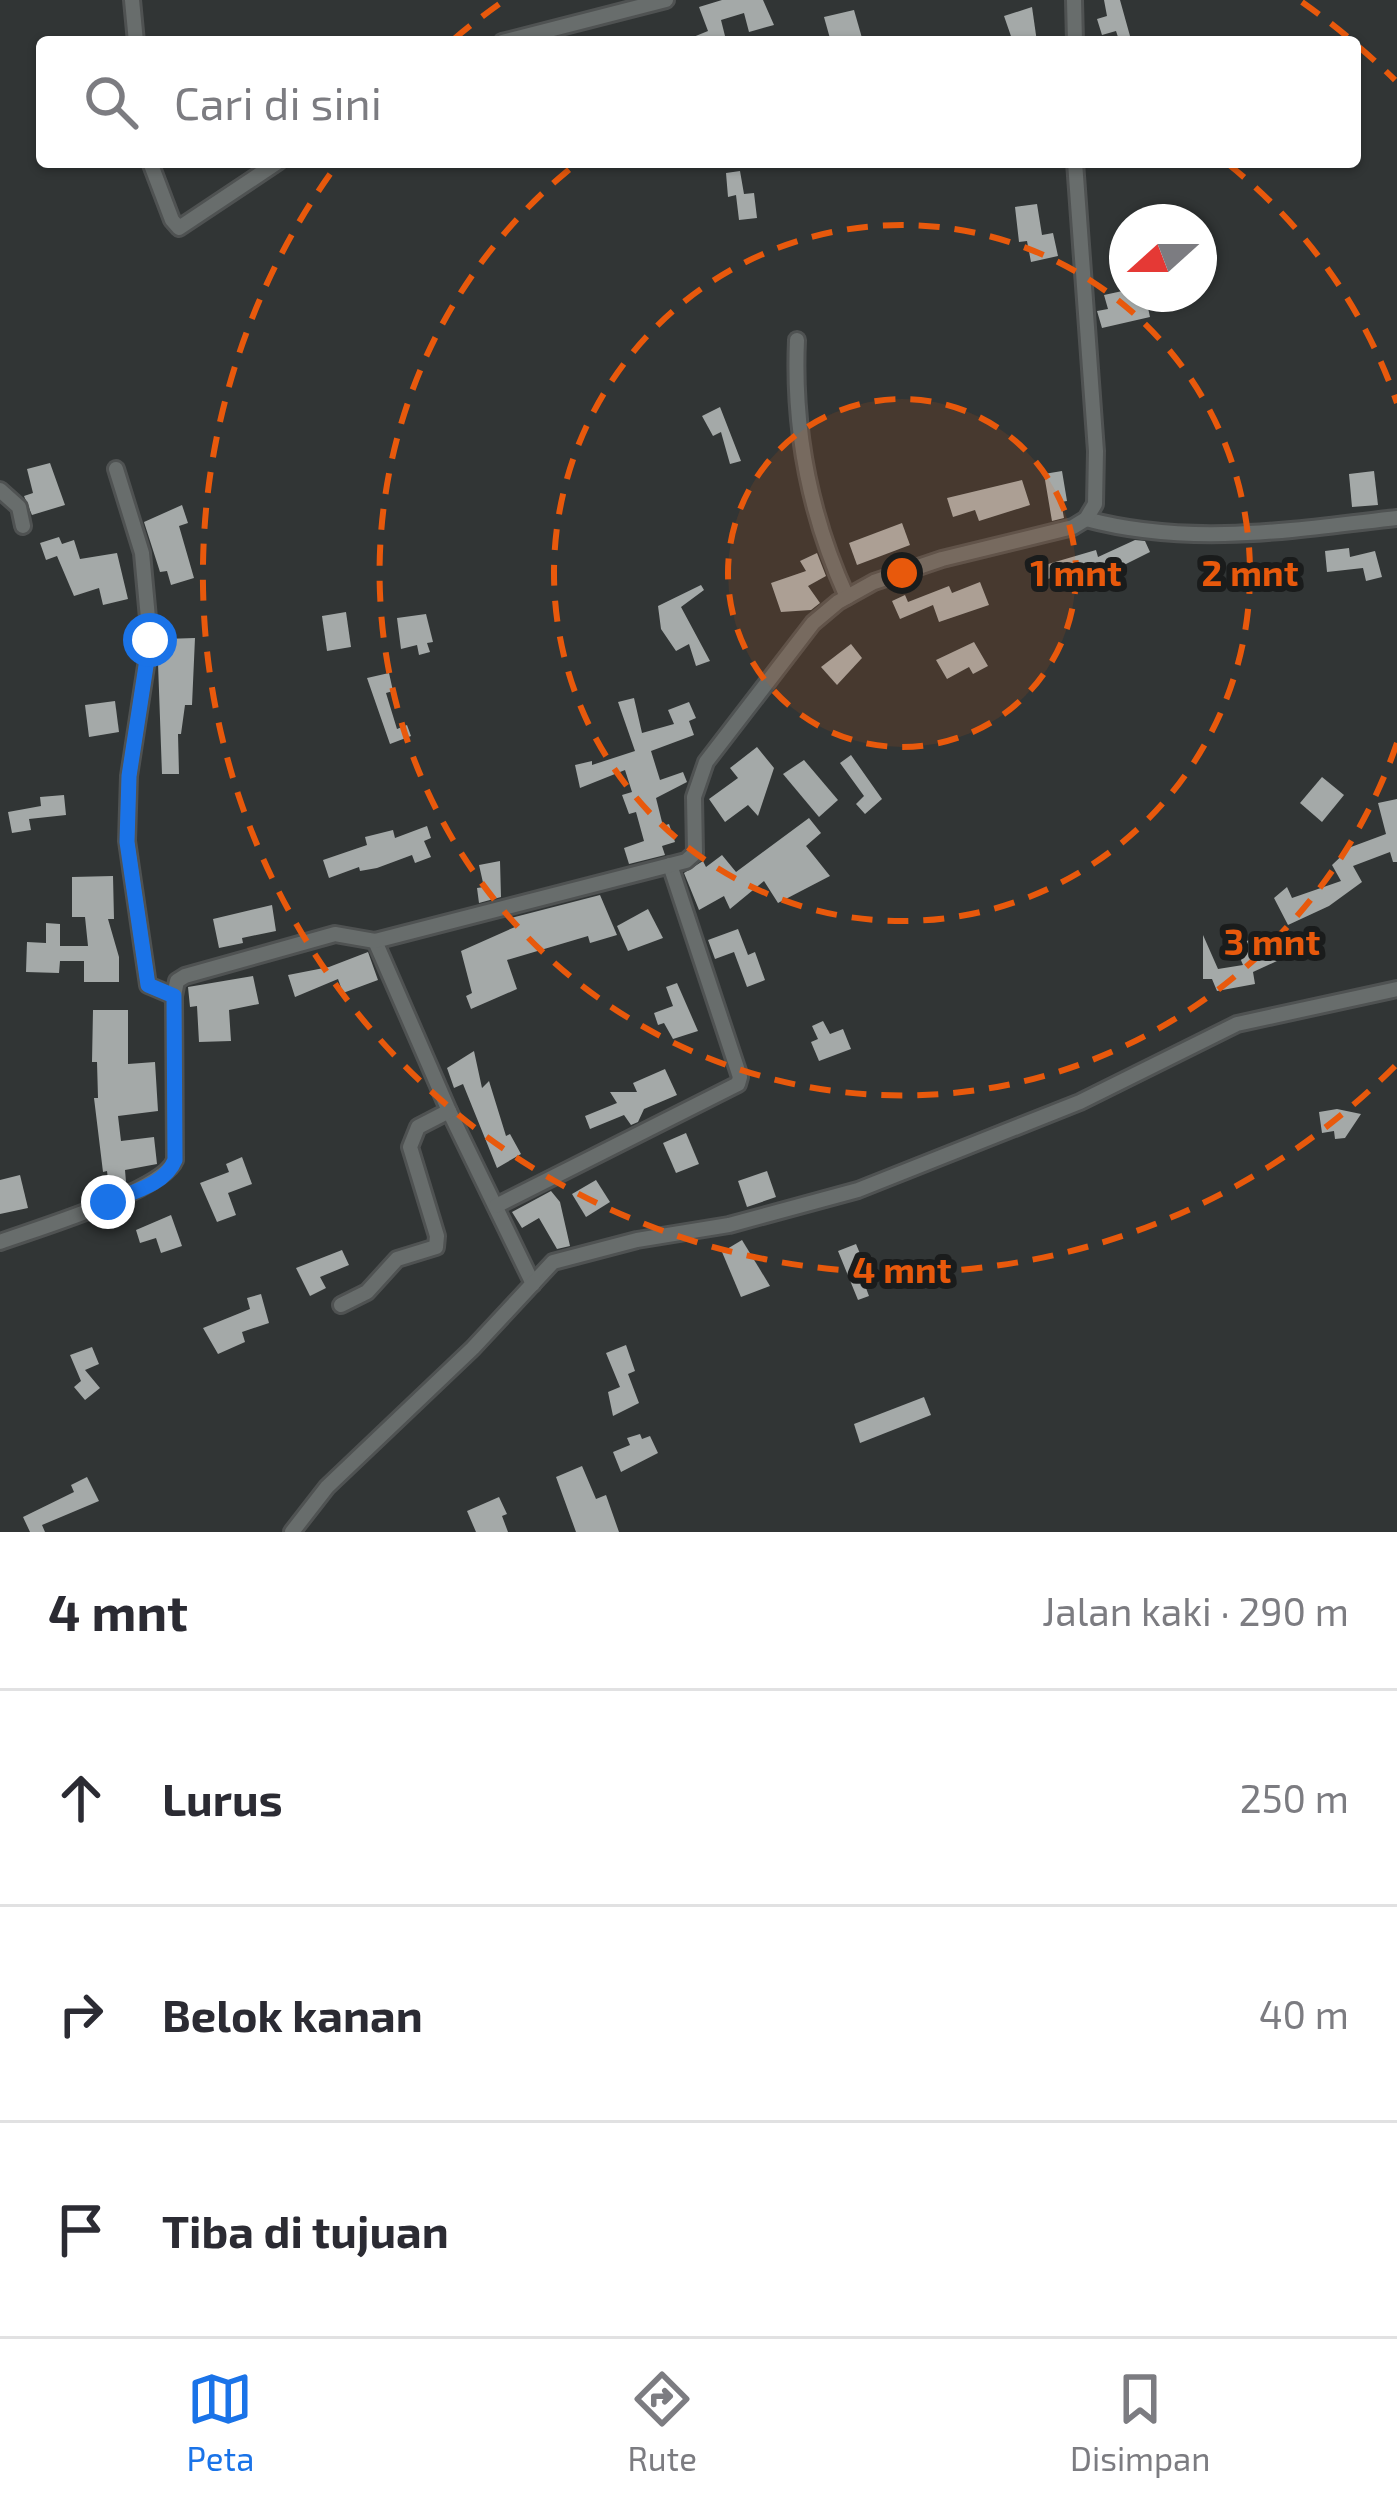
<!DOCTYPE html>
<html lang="id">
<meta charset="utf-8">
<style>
body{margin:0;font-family:"Exo 2",sans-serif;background:#f7f7f7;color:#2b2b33}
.compass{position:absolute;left:1109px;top:204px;width:108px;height:108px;border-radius:50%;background:#fff;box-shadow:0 3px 9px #0004;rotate:249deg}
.stop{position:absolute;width:36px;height:36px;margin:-27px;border:9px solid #1a73e8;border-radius:50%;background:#fff}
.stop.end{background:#1a73e8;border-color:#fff;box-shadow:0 3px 12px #0008}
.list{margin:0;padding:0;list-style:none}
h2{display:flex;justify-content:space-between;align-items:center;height:156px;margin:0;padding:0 48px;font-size:51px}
h2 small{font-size:39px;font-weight:400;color:#7c7c81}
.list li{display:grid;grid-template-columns:78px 1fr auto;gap:36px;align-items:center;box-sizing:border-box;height:216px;padding:0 48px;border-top:3px solid #e1e1e2}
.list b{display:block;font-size:45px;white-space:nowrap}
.list em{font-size:39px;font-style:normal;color:#7c7c81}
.icon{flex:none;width:66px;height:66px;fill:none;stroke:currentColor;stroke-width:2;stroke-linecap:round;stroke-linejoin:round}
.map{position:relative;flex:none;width:1397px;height:1532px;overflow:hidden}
.search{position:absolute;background:#fff;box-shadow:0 3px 9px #0004;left:36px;right:36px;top:36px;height:132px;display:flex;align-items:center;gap:30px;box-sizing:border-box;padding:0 42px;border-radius:12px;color:#7c7c81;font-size:45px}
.sheet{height:804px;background:#fff}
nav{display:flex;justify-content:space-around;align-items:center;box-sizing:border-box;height:168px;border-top:3px solid #e1e1e2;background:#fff;font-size:33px;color:#7c7c81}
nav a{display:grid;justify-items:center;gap:6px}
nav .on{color:#1a73e8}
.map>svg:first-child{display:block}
</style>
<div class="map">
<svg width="1397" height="1532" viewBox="0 0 1397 1532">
<rect width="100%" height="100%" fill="#313535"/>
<!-- building -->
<g fill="#a4a9a8">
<path d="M 722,0 L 763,0 L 774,25 L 749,32 L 744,13 L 721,20 L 726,40 L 681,42 L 708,31 L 699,7 Z"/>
<path d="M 1104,0 L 1120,0 L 1130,36 L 1119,40 L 1116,31 L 1102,35 L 1097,19 L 1107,16 Z"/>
<path d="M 1032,7 L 1037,42 L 1013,42 L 1004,16 Z"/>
<path d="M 854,10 L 862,38 L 831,42 L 824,17 Z"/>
<path d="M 740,171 L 744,194 L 754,193 L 757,218 L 739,220 L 736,195 L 728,197 L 726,173 Z"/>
<path d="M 1037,204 L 1042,235 L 1053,233 L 1058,256 L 1031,262 L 1027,241 L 1019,242 L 1015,207 Z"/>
<path d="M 1127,290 L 1127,294 L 1145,294 L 1150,317 L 1102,328 L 1097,311 L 1108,309 L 1104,295 Z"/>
<path d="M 720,407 L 741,461 L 730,464 L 721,432 L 713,436 L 702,416 Z"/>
<path d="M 50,463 L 65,505 L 32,515 L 24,496 L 33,493 L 27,469 Z"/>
<path d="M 1062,471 L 1067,501 L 1061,502 L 1064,518 L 1052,521 L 1044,474 Z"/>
<path d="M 1374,471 L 1378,505 L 1352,507 L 1349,474 Z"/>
<path d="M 1022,480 L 1030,505 L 979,521 L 975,510 L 953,517 L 947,498 Z"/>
<path d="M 182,505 L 188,523 L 179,526 L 194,578 L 171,585 L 167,571 L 160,572 L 144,522 Z"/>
<path d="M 902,523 L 910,545 L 857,565 L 849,543 Z"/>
<path d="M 59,537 L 62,544 L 74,540 L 80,559 L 117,553 L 128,599 L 103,605 L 99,588 L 74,596 L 57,556 L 46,560 L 40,543 Z"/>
<path d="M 1135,540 L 1145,541 L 1150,552 L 1104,575 L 1106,579 L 1080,587 L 1075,571 L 1041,581 L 1038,567 L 1096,550 L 1098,557 Z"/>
<path d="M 1349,548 L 1350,557 L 1375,551 L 1382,577 L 1366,581 L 1363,568 L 1327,572 L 1325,551 Z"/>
<path d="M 817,553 L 826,576 L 808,586 L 820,603 L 811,610 L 781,612 L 771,583 L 806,571 L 800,561 Z"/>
<path d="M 980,582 L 989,605 L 939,622 L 933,605 L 900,619 L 892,601 L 905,595 L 908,602 L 949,586 L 952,593 Z"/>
<path d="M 701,585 L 704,590 L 681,607 L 710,661 L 696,666 L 689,644 L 676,651 L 661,629 L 658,606 Z"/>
<path d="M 346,612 L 351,647 L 327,651 L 322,616 Z"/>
<path d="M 426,614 L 433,642 L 427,643 L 430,652 L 419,655 L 417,645 L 401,649 L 397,618 Z"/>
<path d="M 195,638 L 192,705 L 185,705 L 181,734 L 178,734 L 179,774 L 162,774 L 158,663 L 164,663 L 164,639 Z"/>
<path d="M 974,642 L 988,666 L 973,674 L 969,667 L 947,679 L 936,660 Z"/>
<path d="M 851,644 L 862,658 L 837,685 L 821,667 Z"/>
<path d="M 389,673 L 393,691 L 386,693 L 397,729 L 407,725 L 411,736 L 390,744 L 367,678 Z"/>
<path d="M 634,698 L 642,733 L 674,724 L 668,710 L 689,702 L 696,718 L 689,721 L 694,735 L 651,751 L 660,780 L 683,772 L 687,782 L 656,798 L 663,826 L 669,824 L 675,842 L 662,846 L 665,855 L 629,864 L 624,848 L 644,841 L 636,812 L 629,814 L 622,795 L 632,792 L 625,770 L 580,788 L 575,765 L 592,761 L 592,765 L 635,751 L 618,702 Z"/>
<path d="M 115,701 L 119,732 L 89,737 L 85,705 Z"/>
<path d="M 757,747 L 774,768 L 758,816 L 748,805 L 725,822 L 709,799 L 738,778 L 730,768 Z"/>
<path d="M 851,755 L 882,799 L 865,814 L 856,804 L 864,796 L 840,763 Z"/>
<path d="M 804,760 L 838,800 L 819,817 L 783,774 Z"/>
<path d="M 1322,777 L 1344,795 L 1322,822 L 1300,803 Z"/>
<path d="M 64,795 L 66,815 L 29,819 L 31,830 L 12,833 L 8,812 L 41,806 L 40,797 Z"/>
<path d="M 1397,799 L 1397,862 L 1393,862 L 1390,852 L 1353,866 L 1362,882 L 1329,906 L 1288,925 L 1274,898 L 1287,887 L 1292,898 L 1341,881 L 1332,865 L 1351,847 L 1386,834 L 1378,803 Z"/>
<path d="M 809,818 L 821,833 L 806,846 L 830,876 L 778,903 L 764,881 L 730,909 L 724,896 L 699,910 L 684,873 L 703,861 L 706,867 L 722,855 L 736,872 Z"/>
<path d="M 427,826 L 431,838 L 424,841 L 431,857 L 415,863 L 412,855 L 377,868 L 360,871 L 359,867 L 329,878 L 323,860 L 367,845 L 365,837 L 393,830 L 395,838 Z"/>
<path d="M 500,861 L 501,897 L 479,903 L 477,888 L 484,887 L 479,865 Z"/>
<path d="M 113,876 L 114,919 L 108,919 L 119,957 L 119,982 L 84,982 L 84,961 L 60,961 L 59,973 L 26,972 L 27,942 L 46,943 L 46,923 L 60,924 L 60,946 L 88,946 L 85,917 L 72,917 L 72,877 Z"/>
<path d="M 600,895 L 617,935 L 590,943 L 588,936 L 507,960 L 517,989 L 471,1009 L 466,996 L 472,993 L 461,951 L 515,927 L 511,918 Z"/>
<path d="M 272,905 L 276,931 L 242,938 L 243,943 L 219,948 L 213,919 Z"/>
<path d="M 648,909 L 663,938 L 628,951 L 617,926 Z"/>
<path d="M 738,929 L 748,955 L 755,952 L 765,980 L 747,987 L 734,952 L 715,959 L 708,940 Z"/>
<path d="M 1203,935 L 1218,969 L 1243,965 L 1235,946 L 1254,938 L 1261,955 L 1272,951 L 1277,961 L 1253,972 L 1255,984 L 1217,991 L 1212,979 L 1203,979 Z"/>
<path d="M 368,952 L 378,980 L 343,993 L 338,979 L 295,997 L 288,975 L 329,967 Z"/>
<path d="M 253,976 L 259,1004 L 229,1010 L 231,1041 L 199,1042 L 197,1006 L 190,1007 L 188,987 Z"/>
<path d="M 677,983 L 698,1031 L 673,1039 L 664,1023 L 658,1025 L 654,1013 L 673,1006 L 666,987 Z"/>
<path d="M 93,1010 L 128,1010 L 128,1064 L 155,1062 L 158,1111 L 118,1116 L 121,1141 L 154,1137 L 157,1164 L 125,1170 L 126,1182 L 121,1185 L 109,1187 L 107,1171 L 103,1172 L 94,1098 L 98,1098 L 97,1062 L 92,1062 Z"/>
<path d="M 823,1021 L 830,1034 L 843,1029 L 851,1049 L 819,1061 L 811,1042 L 818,1039 L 812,1026 Z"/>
<path d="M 474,1051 L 482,1088 L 489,1081 L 506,1136 L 510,1134 L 521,1154 L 497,1168 L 463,1084 L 454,1088 L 447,1068 Z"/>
<path d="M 665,1069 L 677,1095 L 644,1109 L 638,1122 L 631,1125 L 624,1115 L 590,1129 L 585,1116 L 617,1103 L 610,1092 L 637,1092 L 633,1083 Z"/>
<path d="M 1337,1109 L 1361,1114 L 1345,1138 L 1335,1139 L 1334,1131 L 1322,1133 L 1319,1112 Z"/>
<path d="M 686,1133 L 699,1164 L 676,1173 L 663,1143 Z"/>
<path d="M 242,1157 L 252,1184 L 228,1193 L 236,1215 L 217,1222 L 200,1183 L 229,1172 L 226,1164 Z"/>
<path d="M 767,1171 L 776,1197 L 747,1207 L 738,1181 Z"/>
<path d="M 20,1175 L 28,1208 L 0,1214 L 0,1180 Z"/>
<path d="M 596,1180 L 610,1202 L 586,1217 L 572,1194 Z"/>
<path d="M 551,1191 L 560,1202 L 570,1246 L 557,1249 L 539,1218 L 522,1228 L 512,1212 Z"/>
<path d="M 171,1215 L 182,1246 L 161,1253 L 156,1238 L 140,1243 L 136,1230 Z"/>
<path d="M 742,1240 L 770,1286 L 741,1297 L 722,1252 Z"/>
<path d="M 856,1244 L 861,1256 L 866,1253 L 872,1268 L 860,1272 L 869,1296 L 858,1300 L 838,1251 Z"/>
<path d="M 342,1250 L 349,1265 L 320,1277 L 326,1288 L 310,1296 L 296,1268 Z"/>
<path d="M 261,1294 L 269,1323 L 242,1332 L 245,1342 L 218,1354 L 203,1328 L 250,1309 L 247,1298 Z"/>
<path d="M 626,1345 L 635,1371 L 628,1374 L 639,1403 L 613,1416 L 608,1392 L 620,1387 L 606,1353 Z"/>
<path d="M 92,1347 L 99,1364 L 85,1370 L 100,1388 L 85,1400 L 74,1387 L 81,1381 L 70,1355 Z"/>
<path d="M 924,1397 L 931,1415 L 860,1443 L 854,1424 Z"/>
<path d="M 640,1434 L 642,1439 L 650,1436 L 658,1453 L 621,1472 L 613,1452 L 630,1445 L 627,1438 Z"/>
<path d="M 582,1466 L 596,1499 L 606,1495 L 619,1532 L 576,1532 L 556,1477 Z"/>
<path d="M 87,1477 L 99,1501 L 42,1525 L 45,1532 L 30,1532 L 23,1517 L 74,1492 L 71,1485 Z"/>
<path d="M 499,1497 L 507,1514 L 502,1516 L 508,1532 L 476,1532 L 467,1511 Z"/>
</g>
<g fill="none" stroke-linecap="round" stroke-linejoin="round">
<defs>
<g id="minor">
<path d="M 132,0 L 136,42"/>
<path d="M 1074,0 L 1075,42"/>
<path d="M 502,42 L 666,0"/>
<path d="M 150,162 L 172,220 L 179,228 L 278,162"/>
<path d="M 797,340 C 793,430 810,516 847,597"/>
<path d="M 116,469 L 142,553 L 150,640 L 129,776 L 127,841 L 148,985 L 174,996"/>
<path d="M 0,490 L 19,507 L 23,526"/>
<path d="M 1086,519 C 1190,547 1292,530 1397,518"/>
<path d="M 375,941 L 449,1111 L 533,1284"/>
<path d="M 496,1206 L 738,1084 L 740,1077 L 670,865"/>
<path d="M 0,1242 C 36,1229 163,1191 175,1160 L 174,996 L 177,981 L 185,976 L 335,934 L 375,941 L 686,861 L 695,853 L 694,797 L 706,762 L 813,623 L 838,602 L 874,582 L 942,559 L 1073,527 L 1086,519 L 1095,504 L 1096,451 L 1075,162"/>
<path d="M 341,1305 L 367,1292 L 397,1259 L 436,1247 L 437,1236 L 410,1147 L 418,1127 L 449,1111"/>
<path d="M 292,1532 L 327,1487 L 473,1348 L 553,1262 L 637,1240 L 729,1225 L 858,1190 L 1080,1102 L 1237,1024 L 1397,989"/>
</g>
</defs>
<!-- minor casing -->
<use href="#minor" stroke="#4f5252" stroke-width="20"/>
<!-- minor -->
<use href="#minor" stroke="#686d6c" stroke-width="14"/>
</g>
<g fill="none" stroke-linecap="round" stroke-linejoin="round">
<!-- route -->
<path stroke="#1a73e8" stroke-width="15" d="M 108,1202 C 132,1192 165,1185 175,1160 L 174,996 L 148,985 L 127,842 L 129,776 L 150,640"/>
</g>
<!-- distance rings -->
<circle cx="902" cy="573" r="174" fill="#e8590c" fill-opacity=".12"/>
<g fill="none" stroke="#e8590c" stroke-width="6" stroke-dasharray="21 15">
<circle cx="902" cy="573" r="174"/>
<circle cx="902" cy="573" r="348"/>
<path d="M1397 743A523 523 0 1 1 576 164M1228 164A523 523 0 0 1 1397 403"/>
<path d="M1395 1066A697 697 0 0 1 338 163M454 39A697 697 0 0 1 502 2M1302 2A697 697 0 0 1 1350 39M1359 47A697 697 0 0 1 1395 80"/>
</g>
<circle cx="902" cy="573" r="18" fill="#e8590c" stroke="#1a1c1c" stroke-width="6"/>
<g font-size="36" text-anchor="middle" font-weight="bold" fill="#e8590c" stroke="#1a1c1c" stroke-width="12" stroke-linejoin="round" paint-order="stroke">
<text x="1076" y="586">1 mnt</text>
<text x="1250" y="586">2 mnt</text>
<text x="1272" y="955">3 mnt</text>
<text x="902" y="1283">4 mnt</text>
</g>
</svg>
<svg class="compass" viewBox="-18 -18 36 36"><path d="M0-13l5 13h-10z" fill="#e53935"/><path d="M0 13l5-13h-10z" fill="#7c7c81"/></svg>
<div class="stop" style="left:150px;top:640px"></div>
<div class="stop end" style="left:108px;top:1202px"></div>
<div class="search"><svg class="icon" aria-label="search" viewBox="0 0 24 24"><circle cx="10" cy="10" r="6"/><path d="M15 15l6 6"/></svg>Cari di sini</div>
</div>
<section class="sheet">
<h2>4 mnt<small>Jalan kaki · 290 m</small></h2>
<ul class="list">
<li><svg class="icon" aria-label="ahead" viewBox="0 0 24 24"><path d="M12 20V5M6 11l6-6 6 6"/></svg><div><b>Lurus</b></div><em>250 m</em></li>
<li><svg class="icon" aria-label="right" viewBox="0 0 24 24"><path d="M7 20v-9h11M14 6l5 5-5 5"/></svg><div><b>Belok kanan</b></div><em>40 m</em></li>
<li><svg class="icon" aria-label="arrive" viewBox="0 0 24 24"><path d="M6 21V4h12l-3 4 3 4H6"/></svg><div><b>Tiba di tujuan</b></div></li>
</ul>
</section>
<nav>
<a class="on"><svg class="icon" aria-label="map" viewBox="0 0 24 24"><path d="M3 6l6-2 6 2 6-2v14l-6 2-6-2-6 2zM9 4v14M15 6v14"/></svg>Peta</a>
<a><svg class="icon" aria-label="directions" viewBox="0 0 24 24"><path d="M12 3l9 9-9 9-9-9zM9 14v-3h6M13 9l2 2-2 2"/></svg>Rute</a>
<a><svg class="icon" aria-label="saved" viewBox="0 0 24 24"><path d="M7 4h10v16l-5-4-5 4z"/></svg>Disimpan</a>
</nav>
